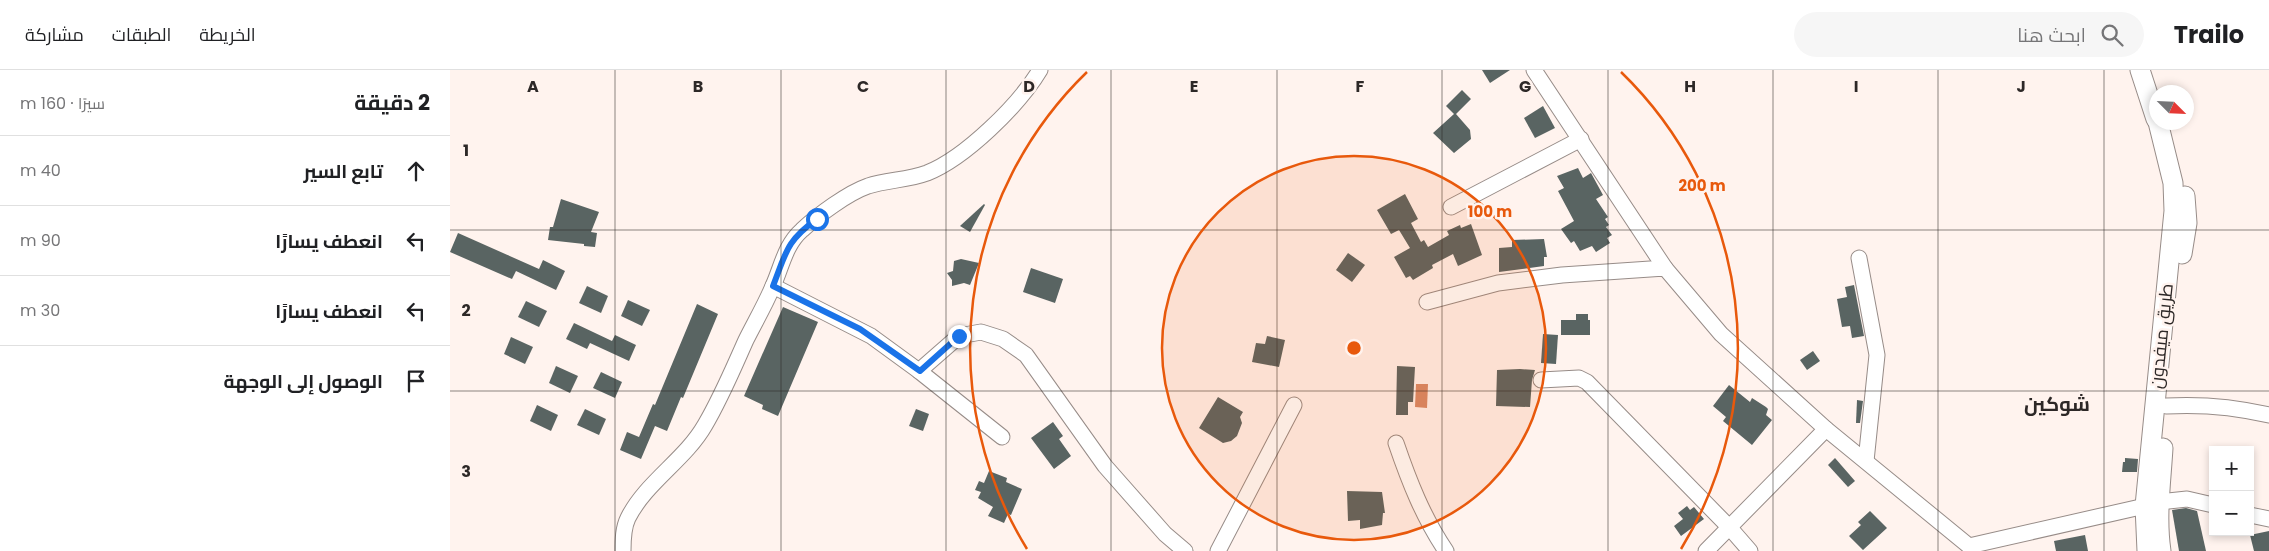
<!DOCTYPE html>
<html lang="ar">
<meta charset="utf-8">
<style>
body{margin:0;font-family:Poppins,Cairo,sans-serif;background:#f6f6f6;color:#202124;direction:rtl}
.controls{position:absolute;right:15px;bottom:15px;display:grid;overflow:hidden;border-radius:0px;box-shadow:0 2px 8px #0003}
.controls button{width:45px;height:45px;display:grid;place-items:center;padding:0;border:0;border-bottom:1px solid #e0e0e0;background:#fff;color:#202124;font:25px sans-serif}
.compass{position:absolute;left:1699px;top:15px;width:45px;height:45px;border-radius:50%;background:#fff;box-shadow:0 2px 8px #0003;rotate:114deg}
.stop{position:absolute;width:15px;height:15px;margin:-11px;border:4px solid #1a73e8;border-radius:50%;background:#fff}
.stop.end{background:#1a73e8;border-color:#fff;box-shadow:0 1px 5px #0008}
.list{margin:0;padding:0;list-style:none}
h2{display:flex;justify-content:space-between;align-items:center;height:65px;margin:0;padding:0 20px;font-size:21px}
h2 small{font-size:16px;font-weight:400;color:#757577}
.list li{display:grid;grid-template-columns:32px 1fr auto;gap:15px;align-items:center;box-sizing:border-box;height:70px;padding:0 20px;border-top:1px solid #e0e0e0}
.list b{display:block;font-size:19px;white-space:nowrap}
.list em{font-size:16px;font-style:normal;color:#757577}
.icon{flex:none;width:28px;height:28px;fill:none;stroke:currentColor;stroke-width:2;stroke-linecap:round;stroke-linejoin:round}
.map{position:relative;flex:none;width:1819px;height:481px;overflow:hidden;direction:ltr}
header{display:flex;align-items:center;gap:30px;box-sizing:border-box;height:70px;padding:0 25px;background:#fff;border-bottom:1px solid #e0e0e0}
header strong{font-size:24px}
nav{display:flex;gap:28px;margin-inline-start:auto;font-size:18px}
.search{width:350px;height:45px;background:#f6f6f6;display:flex;align-items:center;gap:12px;box-sizing:border-box;padding:0 18px;border-radius:28px;color:#757577;font-size:19px}
main{display:flex}
aside{flex:1;background:#fff}
.map>svg:first-child{display:block}
</style>
<header>
<strong>Trailo</strong>
<div class="search"><svg class="icon" aria-label="search" viewBox="0 0 24 24"><circle cx="10" cy="10" r="6"/><path d="M15 15l6 6"/></svg>ابحث هنا</div>
<nav><a>الخريطة</a><a>الطبقات</a><a>مشاركة</a></nav>
</header>
<main>
<div class="map">
<svg width="1819" height="481" viewBox="0 0 1819 481">
<rect width="100%" height="100%" fill="#fff3ee"/>
<!-- water -->
<path fill="#d78968" d="M 966,314 L 978,314 L 977,338 L 965,337 Z"/>
<!-- building -->
<g fill="#596462">
<path d="M 1032,0 L 1060,0 L 1040,13 Z"/>
<path d="M 1012,20 L 1021,29 L 1006,44 L 1020,60 L 1021,69 L 1004,83 L 983,63 L 1004,44 L 996,36 Z"/>
<path d="M 1093,36 L 1105,58 L 1085,68 L 1074,48 Z"/>
<path d="M 1128,98 L 1133,108 L 1141,103 L 1153,125 L 1146,129 L 1158,147 L 1155,149 L 1159,155 L 1156,157 L 1162,165 L 1157,168 L 1160,173 L 1146,182 L 1142,176 L 1130,181 L 1124,171 L 1121,173 L 1111,159 L 1124,151 L 1108,121 L 1114,118 L 1107,106 Z"/>
<path d="M 955,124 L 968,149 L 961,153 L 971,172 L 974,170 L 978,177 L 999,165 L 997,161 L 1010,155 L 1011,158 L 1021,154 L 1032,185 L 1008,196 L 1003,184 L 982,195 L 983,198 L 963,210 L 960,206 L 956,208 L 944,187 L 960,178 L 949,160 L 941,164 L 927,140 Z"/>
<path d="M 111,129 L 149,142 L 141,162 L 147,163 L 145,177 L 134,176 L 134,174 L 98,170 L 100,157 L 103,157 Z"/>
<path d="M 534,134 L 535,135 L 520,162 L 510,156 Z"/>
<path d="M 8,163 L 89,199 L 93,190 L 115,201 L 106,220 L 66,201 L 62,209 L 0,182 Z"/>
<path d="M 1094,169 L 1097,187 L 1094,187 L 1094,196 L 1049,202 L 1049,178 L 1062,177 L 1062,170 Z"/>
<path d="M 898,183 L 915,195 L 902,212 L 886,200 Z"/>
<path d="M 511,189 L 529,193 L 520,215 L 514,213 L 502,216 L 502,210 L 497,203 L 503,201 L 504,191 Z"/>
<path d="M 581,198 L 613,209 L 605,233 L 573,222 Z"/>
<path d="M 1404,215 L 1414,266 L 1402,268 L 1400,256 L 1392,257 L 1387,229 L 1397,227 L 1395,217 Z"/>
<path d="M 137,216 L 158,226 L 151,243 L 129,233 Z"/>
<path d="M 178,230 L 200,240 L 192,256 L 171,246 Z"/>
<path d="M 76,231 L 97,241 L 89,257 L 68,247 Z"/>
<path d="M 247,234 L 268,244 L 233,328 L 231,327 L 217,361 L 205,356 L 191,389 L 170,380 L 177,362 L 189,367 L 203,334 L 205,335 Z"/>
<path d="M 333,237 L 368,252 L 328,346 L 312,339 L 313,335 L 294,326 Z"/>
<path d="M 1126,244 L 1138,244 L 1138,250 L 1140,250 L 1140,265 L 1111,265 L 1111,250 L 1126,250 Z"/>
<path d="M 124,253 L 162,271 L 165,265 L 186,275 L 179,291 L 140,273 L 137,279 L 116,269 Z"/>
<path d="M 1093,264 L 1108,265 L 1106,294 L 1091,293 Z"/>
<path d="M 817,266 L 835,270 L 829,297 L 802,292 L 806,273 L 815,274 Z"/>
<path d="M 61,267 L 83,277 L 75,294 L 54,284 Z"/>
<path d="M 1363,281 L 1370,291 L 1357,300 L 1350,290 Z"/>
<path d="M 106,296 L 128,306 L 120,323 L 99,313 Z"/>
<path d="M 947,296 L 965,297 L 963,332 L 958,332 L 958,345 L 946,345 Z"/>
<path d="M 1070,299 L 1085,300 L 1082,310 L 1080,337 L 1046,336 L 1047,300 Z"/>
<path d="M 151,302 L 172,312 L 165,328 L 143,318 Z"/>
<path d="M 1279,315 L 1300,332 L 1302,328 L 1316,337 L 1318,339 L 1316,345 L 1322,350 L 1302,375 L 1273,351 L 1276,347 L 1263,336 Z"/>
<path d="M 768,327 L 793,342 L 790,347 L 792,353 L 787,366 L 781,371 L 773,373 L 749,358 Z"/>
<path d="M 1407,330 L 1413,331 L 1410,353 L 1406,353 Z"/>
<path d="M 87,335 L 108,345 L 101,361 L 80,351 Z"/>
<path d="M 135,339 L 156,349 L 149,365 L 127,355 Z"/>
<path d="M 466,339 L 479,344 L 473,361 L 459,356 Z"/>
<path d="M 603,352 L 613,366 L 609,369 L 621,386 L 604,399 L 581,368 Z"/>
<path d="M 1385,388 L 1405,411 L 1398,417 L 1378,395 Z"/>
<path d="M 1675,388 L 1688,389 L 1687,402 L 1672,402 L 1673,392 L 1675,392 Z"/>
<path d="M 539,401 L 557,408 L 556,412 L 572,419 L 561,445 L 558,444 L 554,453 L 538,446 L 543,437 L 528,428 L 531,422 L 525,420 L 529,411 L 534,413 Z"/>
<path d="M 897,421 L 932,422 L 935,443 L 933,443 L 932,455 L 910,459 L 910,450 L 898,451 Z"/>
<path d="M 1237,436 L 1240,440 L 1244,437 L 1254,449 L 1231,466 L 1224,456 L 1233,449 L 1228,443 Z"/>
<path d="M 1736,438 L 1747,441 L 1756,481 L 1729,481 L 1722,440 Z"/>
<path d="M 1420,441 L 1437,458 L 1413,480 L 1399,466 L 1411,455 L 1408,452 Z"/>
<path d="M 1819,461 L 1819,481 L 1804,481 L 1800,465 Z"/>
<path d="M 1635,465 L 1638,481 L 1606,481 L 1604,471 Z"/>
</g>
<g fill="none" stroke-linecap="round" stroke-linejoin="round">
<defs>
<g id="minor">
<path d="M 1084,0 L 1215,198"/>
<path d="M 1001,137 L 1131,69"/>
<path d="M 1409,188 L 1427,285 L 1416,391"/>
<path d="M 323,216 L 421,266 L 469,301 L 509,266 L 531,262 L 553,269 L 576,285 L 655,396 L 715,464 L 735,481"/>
<path d="M 977,232 L 1048,213 L 1112,205 L 1215,198 L 1271,264 L 1376,359 L 1519,476"/>
<path d="M 469,301 L 552,367"/>
<path d="M 1091,310 L 1129,308 L 1137,312 L 1280,458 L 1300,481"/>
<path d="M 1716,336 C 1751,334 1785,337 1819,345"/>
<path d="M 946,373 C 959,411 973,447 996,481"/>
<path d="M 1709,432 L 1737,429 L 1763,435"/>
<path d="M 1800,445 L 1819,449"/>
<path d="M 173,481 C 173,470 173,458 178,448 C 196,412 235,390 255,355 C 271,328 283,299 296,270 C 305,252 315,235 323,216 C 332,196 335,175 352,160 C 368,145 398,123 418,116 C 437,110 458,110 477,103 C 515,88 569,35 590,0"/>
<path d="M 768,481 L 844,335"/>
<path d="M 1256,481 L 1376,359"/>
<path d="M 1523,481 L 1519,476 L 1695,436"/>
</g>
<g id="major">
<path d="M 1690,0 L 1706,49"/>
<path d="M 1732,184 L 1737,153 L 1735,126"/>
<path d="M 1697,481 L 1695,436 L 1724,141 L 1723,113 L 1708,52"/>
<path d="M 1711,481 C 1706,447 1711,412 1713,378"/>
</g>
</defs>
<!-- minor casing -->
<use href="#minor" stroke="#978c88" stroke-width="17"/>
<!-- major casing -->
<use href="#major" stroke="#978c88" stroke-width="21"/>
<!-- minor -->
<use href="#minor" stroke="#fff" stroke-width="15"/>
<!-- major -->
<use href="#major" stroke="#fff" stroke-width="19"/>
</g>
<g fill="none" stroke-linecap="round" stroke-linejoin="round">
<!-- route -->
<path stroke="#1a73e8" stroke-width="6" d="M 367,149 C 336,171 336,183 323,216 L 410,259 L 470,301 L 509,266"/>
</g>
<!-- grid -->
<path fill="none" stroke="#2d2827" stroke-width="1" stroke-opacity="0.55" d="M 165,0 L 165,481M 331,0 L 331,481M 496,0 L 496,481M 661,0 L 661,481M 827,0 L 827,481M 992,0 L 992,481M 1158,0 L 1158,481M 1323,0 L 1323,481M 1488,0 L 1488,481M 1654,0 L 1654,481M 0,160 L 1819,160M 0,321 L 1819,321"/>
<!-- distance rings -->
<circle cx="904" cy="278" r="192" fill="#e8590c" fill-opacity=".12"/>
<g fill="none" stroke="#e8590c" stroke-width="2.5">
<circle cx="904" cy="278" r="192"/>
<path d="M577 479A384 384 0 0 1 637 2M1171 2A384 384 0 0 1 1231 479"/>
</g>
<g text-anchor="middle" dominant-baseline="central" stroke-width="5" stroke-linejoin="round" paint-order="stroke">
<!-- street labels -->
<g font-size="18" fill="#2d2827" stroke="#fff3ee">
<text transform="translate(1711 266) rotate(-84)">طريق ميفدون</text>
</g>
<!-- quarter labels -->
<g font-size="20" font-weight="bold" fill="#2d2827" stroke="#fff3ee">
<text x="1607" y="334">شوكين</text>
</g>
</g>
<g font-size="16" text-anchor="middle" font-weight="bold" fill="#2d2827" stroke="#fff3ee" stroke-width="5" stroke-linejoin="round" paint-order="stroke">
<text x="83" y="22">A</text>
<text x="248" y="22">B</text>
<text x="413" y="22">C</text>
<text x="579" y="22">D</text>
<text x="744" y="22">E</text>
<text x="910" y="22">F</text>
<text x="1075" y="22">G</text>
<text x="1240" y="22">H</text>
<text x="1406" y="22">I</text>
<text x="1571" y="22">J</text>
<text x="16" y="86">1</text>
<text x="16" y="246">2</text>
<text x="16" y="407">3</text>
</g>
<circle cx="904" cy="278" r="8" fill="#e8590c" stroke="#fff3ee" stroke-width="2.5"/>
<g font-size="15" text-anchor="middle" font-weight="bold" fill="#e8590c" stroke="#fff3ee" stroke-width="5" stroke-linejoin="round" paint-order="stroke">
<text x="1252" y="121">200 m</text>
<text x="1040" y="147">100 m</text>
</g>
</svg>
<div class="controls">
<button>+</button>
<button>−</button>
</div>
<svg class="compass" viewBox="-18 -18 36 36"><path d="M0-13l5 13h-10z" fill="#e53935"/><path d="M0 13l5-13h-10z" fill="#757577"/></svg>
<div class="stop" style="left:367px;top:149px"></div>
<div class="stop end" style="left:509px;top:266px"></div>
</div>
<aside>
<h2>2 دقيقة<small>سيرًا · 160 m</small></h2>
<ul class="list">
<li><svg class="icon" aria-label="ahead" viewBox="0 0 24 24"><path d="M12 20V5M6 11l6-6 6 6"/></svg><div><b>تابع السير</b></div><em>40 m</em></li>
<li><svg class="icon" aria-label="left" viewBox="0 0 24 24"><path d="M17 20v-9H6M10 6l-5 5 5 5"/></svg><div><b>انعطف يسارًا</b></div><em>90 m</em></li>
<li><svg class="icon" aria-label="left" viewBox="0 0 24 24"><path d="M17 20v-9H6M10 6l-5 5 5 5"/></svg><div><b>انعطف يسارًا</b></div><em>30 m</em></li>
<li><svg class="icon" aria-label="arrive" viewBox="0 0 24 24"><path d="M6 21V4h12l-3 4 3 4H6"/></svg><div><b>الوصول إلى الوجهة</b></div></li>
</ul>
</aside>
</main>
